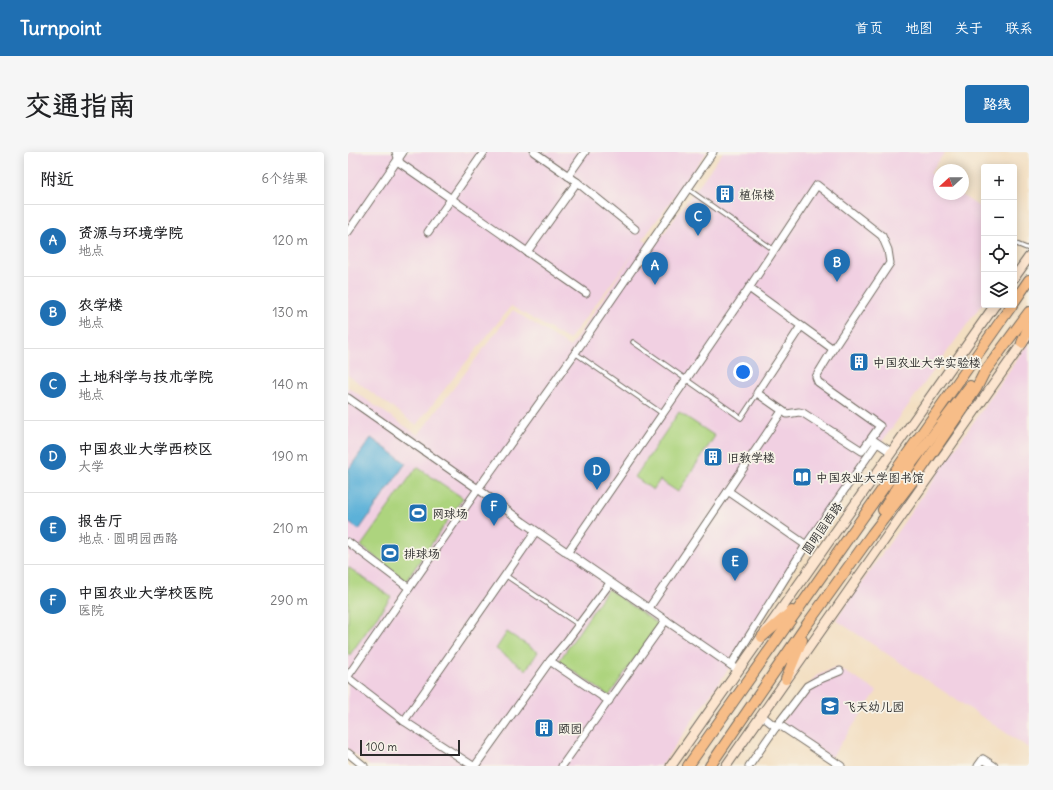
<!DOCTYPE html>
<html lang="zh">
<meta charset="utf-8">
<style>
body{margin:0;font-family:Delius,"LXGW WenKai TC",sans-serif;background:#f6f6f6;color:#202124}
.controls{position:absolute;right:12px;top:12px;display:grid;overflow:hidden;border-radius:4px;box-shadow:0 2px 10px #0003}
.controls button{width:36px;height:36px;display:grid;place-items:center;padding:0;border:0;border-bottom:1px solid #e0e0e0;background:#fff;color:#202124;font:20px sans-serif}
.compass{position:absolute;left:585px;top:12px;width:36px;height:36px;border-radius:50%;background:#fff;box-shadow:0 2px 10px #0003;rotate:249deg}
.scale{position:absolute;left:12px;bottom:10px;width:100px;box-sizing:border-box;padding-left:4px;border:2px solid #2b2b2b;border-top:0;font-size:11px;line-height:14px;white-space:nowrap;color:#2b2b2b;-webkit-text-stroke:3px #f7f3e8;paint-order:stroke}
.you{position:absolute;left:395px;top:220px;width:14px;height:14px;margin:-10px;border:3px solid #fff;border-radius:50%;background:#1a73e8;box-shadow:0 0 0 6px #1a73e833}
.badge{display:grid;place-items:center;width:26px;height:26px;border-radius:50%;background:#1f6fb2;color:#fff;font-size:13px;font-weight:700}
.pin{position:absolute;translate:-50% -33px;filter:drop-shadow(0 1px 2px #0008)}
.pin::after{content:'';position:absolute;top:21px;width:14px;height:12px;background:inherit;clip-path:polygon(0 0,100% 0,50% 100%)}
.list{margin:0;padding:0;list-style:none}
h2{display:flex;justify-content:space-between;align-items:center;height:52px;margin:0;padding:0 16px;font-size:17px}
h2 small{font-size:13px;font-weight:400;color:#757577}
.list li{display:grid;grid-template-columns:26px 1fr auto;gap:12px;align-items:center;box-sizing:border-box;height:72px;padding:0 16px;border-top:1px solid #e0e0e0}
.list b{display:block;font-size:15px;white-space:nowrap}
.list p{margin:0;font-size:13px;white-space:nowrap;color:#757577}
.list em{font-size:13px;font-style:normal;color:#757577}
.icon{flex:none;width:22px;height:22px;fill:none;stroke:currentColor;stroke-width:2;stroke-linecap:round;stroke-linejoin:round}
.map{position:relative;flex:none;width:681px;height:614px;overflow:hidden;border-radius:4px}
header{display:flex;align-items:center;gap:24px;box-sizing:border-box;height:56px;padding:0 20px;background:#1f6fb2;color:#fff}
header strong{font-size:19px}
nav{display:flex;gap:22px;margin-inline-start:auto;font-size:14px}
.intro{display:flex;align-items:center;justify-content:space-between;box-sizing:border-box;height:96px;padding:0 24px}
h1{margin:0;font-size:28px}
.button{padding:10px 18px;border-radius:4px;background:#1f6fb2;color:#fff;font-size:14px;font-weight:700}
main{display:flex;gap:24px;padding:0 24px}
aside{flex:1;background:#fff;border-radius:4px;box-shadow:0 2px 10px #0003}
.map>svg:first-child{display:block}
</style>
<header>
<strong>Turnpoint</strong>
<nav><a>首页</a><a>地图</a><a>关于</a><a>联系</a></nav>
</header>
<div class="intro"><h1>交通指南</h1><a class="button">路线</a></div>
<main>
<aside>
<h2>附近<small>6个结果</small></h2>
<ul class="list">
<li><span class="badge">A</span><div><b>资源与环境学院</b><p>地点</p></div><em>120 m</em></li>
<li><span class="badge">B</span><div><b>农学楼</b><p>地点</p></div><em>130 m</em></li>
<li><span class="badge">C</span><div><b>土地科学与技术学院</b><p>地点</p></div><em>140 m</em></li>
<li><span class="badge">D</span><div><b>中国农业大学西校区</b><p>大学</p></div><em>190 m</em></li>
<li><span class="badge">E</span><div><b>报告厅</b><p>地点 · 圆明园西路</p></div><em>210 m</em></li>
<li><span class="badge">F</span><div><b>中国农业大学校医院</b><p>医院</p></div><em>290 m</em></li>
</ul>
</aside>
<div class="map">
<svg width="681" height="614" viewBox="0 0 681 614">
<rect width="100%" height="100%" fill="#f7f3e8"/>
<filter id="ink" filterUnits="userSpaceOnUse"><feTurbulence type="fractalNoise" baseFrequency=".025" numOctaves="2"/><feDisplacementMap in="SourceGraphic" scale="8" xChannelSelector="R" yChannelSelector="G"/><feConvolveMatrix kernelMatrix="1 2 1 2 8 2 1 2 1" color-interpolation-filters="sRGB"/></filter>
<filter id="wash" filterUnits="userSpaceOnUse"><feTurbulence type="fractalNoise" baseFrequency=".012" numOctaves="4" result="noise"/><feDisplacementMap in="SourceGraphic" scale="16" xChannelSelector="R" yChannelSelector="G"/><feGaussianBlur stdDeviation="0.9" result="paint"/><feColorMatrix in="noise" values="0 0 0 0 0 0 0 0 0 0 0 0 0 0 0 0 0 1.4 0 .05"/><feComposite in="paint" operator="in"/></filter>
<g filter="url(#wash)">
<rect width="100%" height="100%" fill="#f3dfc2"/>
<!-- built -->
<g fill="#f1d0e2">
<path d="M 0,0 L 359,0 L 295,87 L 305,96 L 375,0 L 597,0 L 582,21 L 591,27 L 591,42 L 612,42 L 636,58 L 636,149 L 459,393 L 383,513 L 313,614 L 22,614 L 0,597 L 0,235 L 70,283 L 165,158 L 222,195 L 287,100 L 221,188 L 163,154 L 68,273 L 0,223 Z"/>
<path d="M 681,190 L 681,596 L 488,468 Z"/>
<path d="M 489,515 L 529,539 L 483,606 L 434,570 L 468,524 Z"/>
</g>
<!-- green -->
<g fill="#add47e" stroke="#6c8054">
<path d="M 331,260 L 367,284 L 330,340 L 312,328 L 305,338 L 287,325 Z"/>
<path d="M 69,315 L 115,346 L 58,429 L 13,394 Z"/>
<path d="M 0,415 L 43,445 L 1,504 L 0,503 Z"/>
<path d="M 260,437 L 310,472 L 261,544 L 211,509 Z"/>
<path d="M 159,480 L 190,500 L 178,518 L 148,497 Z"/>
</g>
<!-- water -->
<path fill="#5bb1d8" stroke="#436e82" d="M 23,286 L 58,311 L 11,378 L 0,370 L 0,318 Z"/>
</g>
<g filter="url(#ink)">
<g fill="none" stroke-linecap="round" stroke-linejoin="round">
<defs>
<g id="lane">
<path d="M 340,37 L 426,98"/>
<path d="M 666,91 L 681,97"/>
<path d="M 285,190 L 393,266 L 409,242"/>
<path d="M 227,201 L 315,262"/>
<path d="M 157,423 L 231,473"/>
</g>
<g id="street">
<path d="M 48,0 L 52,11 L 238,141"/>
<path d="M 186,0 L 229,30 L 287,77"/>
<path d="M 220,24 L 237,0"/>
<path d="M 0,80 L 55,0"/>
<path d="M 80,80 L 136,0"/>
<path d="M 179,100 L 229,30"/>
<path d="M 453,174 L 409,241 L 439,262 L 451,260 L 455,261 L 514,299 L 532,274 L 470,230 L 468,225 L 485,197 L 401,136 L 469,33 L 534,84 L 540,98 L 542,111 L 485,197"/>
<path d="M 0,246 L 130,337 L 175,370 L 390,518"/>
<path d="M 525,288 L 543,300"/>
<path d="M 380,339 L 458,393"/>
<path d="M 0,390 L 61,436"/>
<path d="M 219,401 L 401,136"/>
<path d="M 301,456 L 434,259"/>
<path d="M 202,509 L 261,549"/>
<path d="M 383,513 L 458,393 L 529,291"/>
<path d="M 0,524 L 130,337 L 227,201 L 365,0"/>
<path d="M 0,526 L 56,569 L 188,379"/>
<path d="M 413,563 L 428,575"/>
<path d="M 56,569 L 125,614"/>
<path d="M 430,572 L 459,534 L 470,528 L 492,519"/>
<path d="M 0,601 L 16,614"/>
<path d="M 127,614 L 202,509 L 218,490 L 262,431"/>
<path d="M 214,614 L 318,468"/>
<path d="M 401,614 L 430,572 L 493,614"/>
<path d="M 630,614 L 635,607 L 646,614"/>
</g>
<g id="secondary">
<path d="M 666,126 L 681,105"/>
<path d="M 323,614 L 647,153"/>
<path d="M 378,614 L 678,186"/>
</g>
<g id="primary">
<path d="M 666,150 L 681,128"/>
<path d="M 674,191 L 681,174"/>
<path d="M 535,358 L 561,315 L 622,234"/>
<path d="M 414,485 L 444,459"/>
<path d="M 438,527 L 454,488"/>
<path d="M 340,614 L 664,153"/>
<path d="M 362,614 L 460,471 L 524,382 L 570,322 L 628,237 L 636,221 L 681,160"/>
</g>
</defs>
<!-- lane casing -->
<use href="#lane" stroke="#716a60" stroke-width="5.5"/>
<!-- street casing -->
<use href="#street" stroke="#716a60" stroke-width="9"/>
<!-- secondary casing -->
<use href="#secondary" stroke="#716a60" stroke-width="11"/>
<!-- primary casing -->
<use href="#primary" stroke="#716a60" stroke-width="12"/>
<!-- lane -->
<use href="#lane" stroke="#fff" stroke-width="3.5"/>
<!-- street -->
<use href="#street" stroke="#fff" stroke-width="7"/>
<!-- secondary -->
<use href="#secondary" stroke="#fce5cf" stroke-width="9"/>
<!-- primary -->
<use href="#primary" stroke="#f7bd88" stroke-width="10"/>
</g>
</g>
<!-- icons -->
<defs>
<symbol id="building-square" viewBox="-11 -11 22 22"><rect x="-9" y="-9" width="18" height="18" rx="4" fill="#1f6fb2" stroke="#f7f3e8"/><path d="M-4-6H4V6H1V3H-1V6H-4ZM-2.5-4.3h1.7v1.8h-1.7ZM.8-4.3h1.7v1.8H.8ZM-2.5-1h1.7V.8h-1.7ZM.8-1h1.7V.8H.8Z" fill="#fff"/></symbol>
<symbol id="library-square" viewBox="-11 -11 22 22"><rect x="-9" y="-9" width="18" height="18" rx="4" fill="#1f6fb2" stroke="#f7f3e8"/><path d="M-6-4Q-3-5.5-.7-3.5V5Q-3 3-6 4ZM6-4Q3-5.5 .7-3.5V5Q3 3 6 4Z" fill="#fff"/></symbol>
<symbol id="stadium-square" viewBox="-11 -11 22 22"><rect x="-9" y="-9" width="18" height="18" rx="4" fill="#1f6fb2" stroke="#f7f3e8"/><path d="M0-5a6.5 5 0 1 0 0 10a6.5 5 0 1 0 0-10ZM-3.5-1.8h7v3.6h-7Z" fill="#fff"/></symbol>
<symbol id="school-square" viewBox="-11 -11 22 22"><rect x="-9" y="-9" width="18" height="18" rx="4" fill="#1f6fb2" stroke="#f7f3e8"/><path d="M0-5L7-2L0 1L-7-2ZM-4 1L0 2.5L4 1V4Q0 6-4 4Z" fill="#fff"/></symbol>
</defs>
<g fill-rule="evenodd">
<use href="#building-square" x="366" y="31" width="22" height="22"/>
<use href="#building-square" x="500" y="199" width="22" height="22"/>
<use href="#building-square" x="354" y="294" width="22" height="22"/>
<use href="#library-square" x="443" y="314" width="22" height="22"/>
<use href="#stadium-square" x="59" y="350" width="22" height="22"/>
<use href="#stadium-square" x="31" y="390" width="22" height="22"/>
<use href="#school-square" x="471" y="543" width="22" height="22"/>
<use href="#building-square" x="185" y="565" width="22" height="22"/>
</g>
<g text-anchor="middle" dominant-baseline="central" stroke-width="3.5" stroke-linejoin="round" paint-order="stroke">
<!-- poi labels -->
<g font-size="12" fill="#2b2b2b" stroke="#f7f3e8" text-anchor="start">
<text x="391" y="42">植保楼</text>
<text x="525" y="210">中国农业大学实验楼</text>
<text x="379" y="305">旧教学楼</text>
<text x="468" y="325">中国农业大学图书馆</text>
<text x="84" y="361">网球场</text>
<text x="56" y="401">排球场</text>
<text x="496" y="554">飞天幼儿园</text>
<text x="210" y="576">颐园</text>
</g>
<!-- street labels -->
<g font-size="12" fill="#2b2b2b" stroke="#f7f3e8">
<text transform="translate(474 376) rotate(-55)">圆明园西路</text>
</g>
</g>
</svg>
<div class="controls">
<button>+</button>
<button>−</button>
<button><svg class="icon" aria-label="locate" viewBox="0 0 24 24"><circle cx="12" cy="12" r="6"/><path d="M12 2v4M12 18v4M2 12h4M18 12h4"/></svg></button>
<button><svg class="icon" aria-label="layers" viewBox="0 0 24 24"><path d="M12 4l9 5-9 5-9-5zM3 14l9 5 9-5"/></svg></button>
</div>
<svg class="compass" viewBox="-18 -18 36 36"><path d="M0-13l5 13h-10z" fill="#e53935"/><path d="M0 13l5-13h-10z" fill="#757577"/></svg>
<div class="scale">100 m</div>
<div class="you"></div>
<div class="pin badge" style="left:307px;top:133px">A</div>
<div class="pin badge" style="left:489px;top:130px">B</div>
<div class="pin badge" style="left:350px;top:84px">C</div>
<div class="pin badge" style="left:249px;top:338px">D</div>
<div class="pin badge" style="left:387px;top:429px">E</div>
<div class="pin badge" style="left:146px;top:374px">F</div>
</div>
</main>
